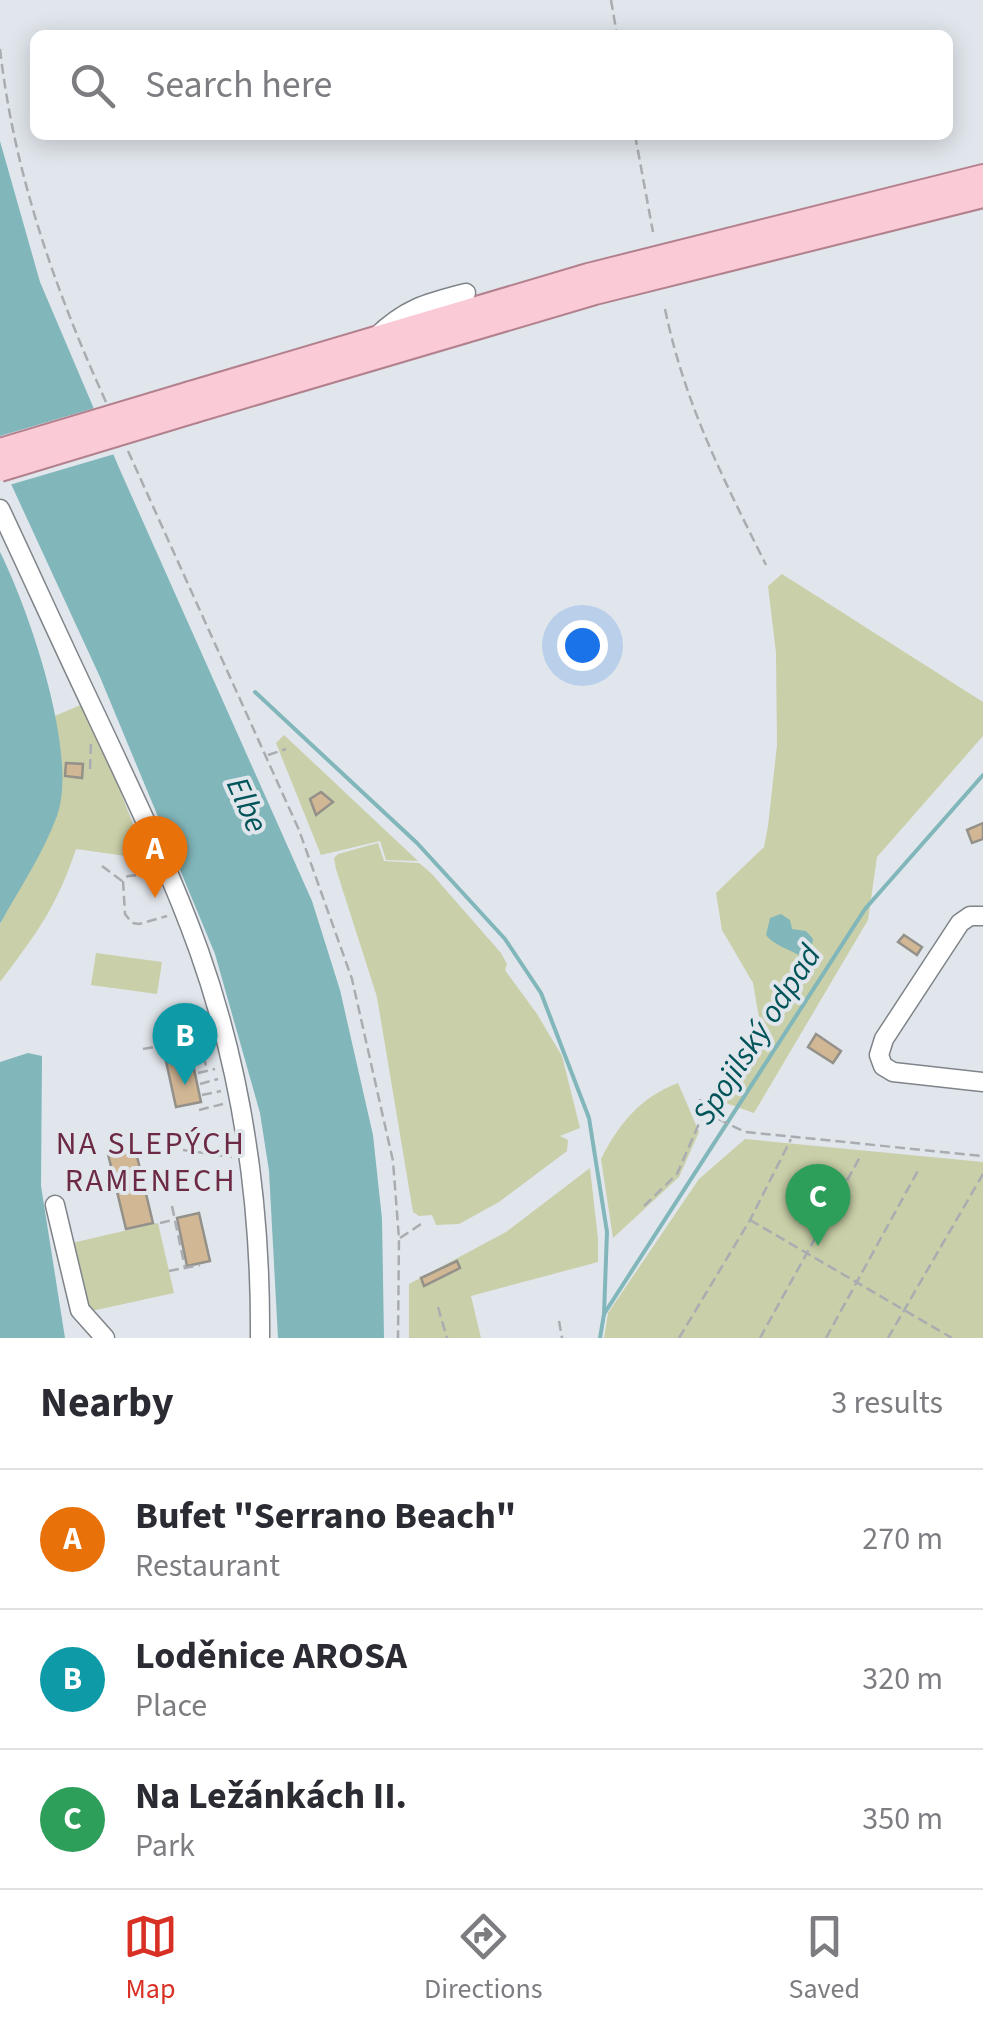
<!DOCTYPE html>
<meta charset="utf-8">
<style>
body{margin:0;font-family:"Source Sans 3",sans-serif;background:#f2f2f3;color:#2b2b33}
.you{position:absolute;left:582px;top:645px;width:35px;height:35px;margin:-25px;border:8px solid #fff;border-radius:50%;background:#1a73e8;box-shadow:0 0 0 15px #1a73e833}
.badge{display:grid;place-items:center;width:65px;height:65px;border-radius:50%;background:#d93025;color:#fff;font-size:32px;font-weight:700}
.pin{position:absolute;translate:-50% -82px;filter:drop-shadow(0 2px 5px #0008)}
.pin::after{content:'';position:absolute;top:52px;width:35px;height:30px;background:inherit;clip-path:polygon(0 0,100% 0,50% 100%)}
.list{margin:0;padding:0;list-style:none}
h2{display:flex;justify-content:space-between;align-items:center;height:130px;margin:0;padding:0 40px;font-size:42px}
h2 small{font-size:32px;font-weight:400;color:#7c7c81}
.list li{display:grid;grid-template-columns:65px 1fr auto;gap:30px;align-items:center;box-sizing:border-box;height:140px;padding:0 40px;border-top:2px solid #e1e1e2}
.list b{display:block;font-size:38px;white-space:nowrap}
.list p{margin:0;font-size:32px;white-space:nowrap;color:#7c7c81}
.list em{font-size:32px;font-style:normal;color:#7c7c81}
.icon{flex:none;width:55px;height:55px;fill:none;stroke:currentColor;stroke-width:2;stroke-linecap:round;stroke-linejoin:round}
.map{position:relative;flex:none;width:983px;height:1338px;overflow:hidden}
.search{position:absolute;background:#fff;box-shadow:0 5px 25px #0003;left:30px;right:30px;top:30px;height:110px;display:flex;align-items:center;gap:25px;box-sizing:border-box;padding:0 35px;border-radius:15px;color:#7c7c81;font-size:38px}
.sheet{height:550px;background:#fff}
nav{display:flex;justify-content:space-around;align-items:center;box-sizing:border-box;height:140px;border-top:2px solid #e1e1e2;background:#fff;font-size:28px;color:#7c7c81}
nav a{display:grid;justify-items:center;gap:5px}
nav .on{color:#d93025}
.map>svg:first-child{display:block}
</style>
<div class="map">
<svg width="983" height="1338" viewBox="0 0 983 1338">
<rect width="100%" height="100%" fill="#e1e6ec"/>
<!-- green -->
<g fill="#c9cfa8">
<path d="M 782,574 L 983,702 L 983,736 L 877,857 L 868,920 L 754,1113 L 717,1100 L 759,1053 L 756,1044 L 762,1035 L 753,983 L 722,930 L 716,893 L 764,847 L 768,826 L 777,745 L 776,653 L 768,586 Z"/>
<path d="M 85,703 L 147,859 L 76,849 C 56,908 37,933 0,982 L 0,925 L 62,785 L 55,716 Z"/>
<path d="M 284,735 L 418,861 L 386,860 L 380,841 L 321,855 L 276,743 Z"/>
<path d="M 378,843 L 384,861 L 419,863 L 431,873 L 501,953 L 507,964 L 505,970 L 537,1014 L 562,1056 L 580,1128 L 560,1136 L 568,1140 L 567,1151 L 499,1202 L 459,1224 L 436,1225 L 432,1215 L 419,1216 L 413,1212 L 377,997 L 336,869 L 334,858 L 338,854 Z"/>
<path d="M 96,953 L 162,962 L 157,994 L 91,985 Z"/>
<path d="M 678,1083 L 699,1132 L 679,1177 L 613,1238 L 601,1159 C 619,1123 641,1097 678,1083 Z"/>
<path d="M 745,1139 L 983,1162 L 983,1338 L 604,1338 L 608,1313 L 699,1179 Z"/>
<path d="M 590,1168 L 598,1239 L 598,1262 L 471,1296 L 481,1338 L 409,1338 L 409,1284 L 506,1232 Z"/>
<path d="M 158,1223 L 174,1293 L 87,1312 L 72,1243 Z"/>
</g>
<!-- water -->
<g fill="#81b6ba">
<path d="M 0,141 L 40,282 L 120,470 L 312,901 L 340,990 L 373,1135 L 382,1219 L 384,1338 L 278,1338 L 269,1171 L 260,1113 L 215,954 L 100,677 L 0,460 Z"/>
<path d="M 0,552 C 29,610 79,754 57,816 C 43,854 19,889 0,924 Z"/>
<path d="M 781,914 L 790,920 L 792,929 L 806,931 L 813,939 C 812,948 809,953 801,956 C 790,950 772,944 766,935 L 770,918 Z"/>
<path d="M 28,1053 L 42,1056 L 41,1186 L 65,1338 L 0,1338 L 0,1062 Z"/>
</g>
<!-- pier -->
<path fill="#e1e6ec" d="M 98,407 L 118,453 L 6,486 L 0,472 L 0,436 Z"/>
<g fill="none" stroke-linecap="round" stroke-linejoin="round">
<!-- stream -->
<g stroke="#81b6ba" stroke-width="4">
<path d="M 255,692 L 417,843 L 505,939 L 541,993 L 589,1118 L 607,1232 L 604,1314"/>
<path d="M 600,1338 L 604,1314 L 865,909 L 983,775"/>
</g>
</g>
<!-- building -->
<g fill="#d2b794" stroke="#94908a" stroke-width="2.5">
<path d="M 66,763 L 83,764 L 82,778 L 65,776 Z"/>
<path d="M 321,792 L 333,802 L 316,815 L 310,799 Z"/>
<path d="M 983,823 L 983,839 L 972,843 L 967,830 Z"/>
<path d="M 904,935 L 922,947 L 917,955 L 898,942 Z"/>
<path d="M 816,1034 L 841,1051 L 833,1063 L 808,1047 Z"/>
<path d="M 189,1046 L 201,1102 L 176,1107 L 164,1052 Z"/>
<path d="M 135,1148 L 153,1223 L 126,1229 L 108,1154 Z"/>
<path d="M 199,1213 L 210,1261 L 187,1266 L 177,1218 Z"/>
<path d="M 457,1261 L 460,1268 L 424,1286 L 421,1278 Z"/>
</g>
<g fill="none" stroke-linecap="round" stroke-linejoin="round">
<defs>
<g id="minor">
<path d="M 376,337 C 406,308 427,303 466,293"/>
<path d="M 0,509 C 32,577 63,646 96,715 C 132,792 170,870 199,951 C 243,1075 261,1207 260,1338"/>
<path d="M 983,916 L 970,916 L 960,923 L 884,1039 L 879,1055 L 883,1066 L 893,1072 L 983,1082"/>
<path d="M 55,1205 L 80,1310 L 105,1338"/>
</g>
<g id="major">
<path d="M 190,393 L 588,275 L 983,176"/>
<path d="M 195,411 L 595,293 L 983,196"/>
</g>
</defs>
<!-- minor casing -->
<use href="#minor" stroke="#7e8489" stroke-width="21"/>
<!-- major casing -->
<use href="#major" stroke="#b2818d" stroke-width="26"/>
<!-- path -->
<g stroke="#a9adb1" stroke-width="2.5" stroke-dasharray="10 5" stroke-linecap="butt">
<path d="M 611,0 L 617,35"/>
<path d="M 0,49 C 14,173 55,290 106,402"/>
<path d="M 635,135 L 653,232"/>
<path d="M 665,309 C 685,405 723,478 766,565"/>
<path d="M 128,451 L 299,830 L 352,979 L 393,1161 L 399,1239 L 398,1338"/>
<path d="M 268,755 L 286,749"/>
<path d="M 90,769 L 91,741"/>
<path d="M 102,866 L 122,881"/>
<path d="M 151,874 L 128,876 L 123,881 L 125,914 L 132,923 L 139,924 L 167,916"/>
<path d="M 143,1049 L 200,1039 L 207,1071"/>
<path d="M 198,1073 L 215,1069"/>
<path d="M 200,1084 L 218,1079"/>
<path d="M 202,1095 L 221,1091"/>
<path d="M 700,1099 L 704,1112 L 745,1132 L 983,1156"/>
<path d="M 199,1110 L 223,1104"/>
<path d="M 183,1150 L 232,1157"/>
<path d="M 172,1206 L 185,1268"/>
<path d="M 644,1206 L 677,1174 L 704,1112"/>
<path d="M 750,1220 L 952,1338"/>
<path d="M 160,1223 L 173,1220"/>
<path d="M 400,1238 L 424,1222"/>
<path d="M 169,1271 L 200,1265"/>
<path d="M 438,1307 L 447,1338"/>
<path d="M 559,1321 L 562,1338"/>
<path d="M 679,1338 L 750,1220 L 791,1139"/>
<path d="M 760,1338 L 860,1157"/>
<path d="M 826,1338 L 920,1167"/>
<path d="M 888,1338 L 983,1174"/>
</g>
<!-- minor -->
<use href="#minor" stroke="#fff" stroke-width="18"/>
<!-- major -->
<use href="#major" stroke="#facbd6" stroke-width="22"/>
<defs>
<g id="major-bridge">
<path d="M 0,450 L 190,393"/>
<path d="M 0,470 L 195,411"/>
</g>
</defs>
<!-- major-bridge casing -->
<use href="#major-bridge" stroke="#b2818d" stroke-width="26" stroke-linecap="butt"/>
<!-- major-bridge -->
<use href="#major-bridge" stroke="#facbd6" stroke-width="22"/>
</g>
<g text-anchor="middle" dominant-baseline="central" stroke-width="8" stroke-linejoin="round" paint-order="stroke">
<!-- water labels -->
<g font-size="32" font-style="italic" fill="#015459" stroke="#e1e6ec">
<text transform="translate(247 805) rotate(66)">Elbe</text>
<text transform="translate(757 1035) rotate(-57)">Spojilský odpad</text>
</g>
<!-- neighbourhood labels -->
<g font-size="32" letter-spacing="2.5" fill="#6c2946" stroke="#e1e6ec">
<text x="151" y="1144">NA SLEPÝCH<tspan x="151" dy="37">RAMENECH</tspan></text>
</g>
</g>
</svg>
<div class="you"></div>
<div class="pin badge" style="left:155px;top:898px;background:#e8710a">A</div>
<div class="pin badge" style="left:185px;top:1085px;background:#0f9aa8">B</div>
<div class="pin badge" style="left:818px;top:1246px;background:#2e9e5b">C</div>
<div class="search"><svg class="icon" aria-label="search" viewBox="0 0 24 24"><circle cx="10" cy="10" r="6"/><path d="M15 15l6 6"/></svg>Search here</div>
</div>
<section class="sheet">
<h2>Nearby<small>3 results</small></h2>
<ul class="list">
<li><span class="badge" style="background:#e8710a">A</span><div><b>Bufet &quot;Serrano Beach&quot;</b><p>Restaurant</p></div><em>270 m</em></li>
<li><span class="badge" style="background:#0f9aa8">B</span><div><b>Loděnice AROSA</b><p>Place</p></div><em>320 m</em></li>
<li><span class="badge" style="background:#2e9e5b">C</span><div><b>Na Ležánkách II.</b><p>Park</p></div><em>350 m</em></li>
</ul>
</section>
<nav>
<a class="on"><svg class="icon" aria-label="map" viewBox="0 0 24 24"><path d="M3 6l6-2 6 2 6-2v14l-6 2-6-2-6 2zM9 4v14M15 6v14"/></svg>Map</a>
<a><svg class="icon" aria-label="directions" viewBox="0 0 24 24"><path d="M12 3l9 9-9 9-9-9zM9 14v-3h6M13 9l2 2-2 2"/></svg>Directions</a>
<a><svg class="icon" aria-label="saved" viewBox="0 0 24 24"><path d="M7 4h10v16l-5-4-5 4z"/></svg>Saved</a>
</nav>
